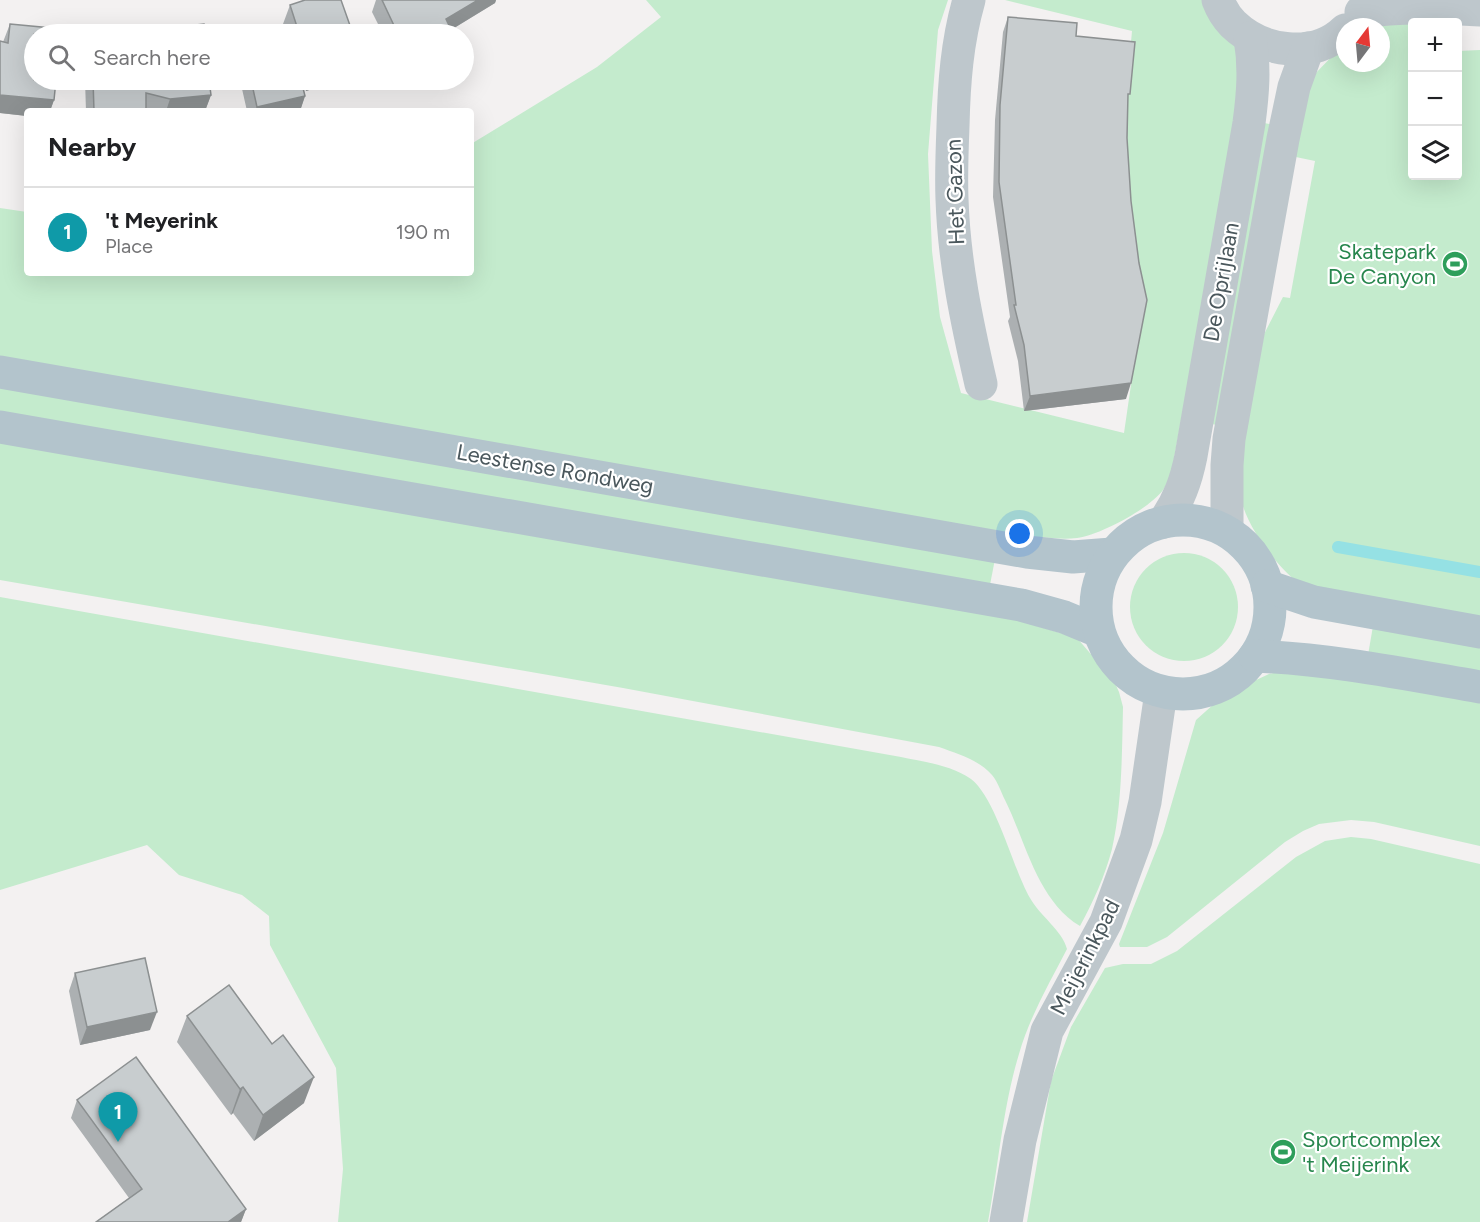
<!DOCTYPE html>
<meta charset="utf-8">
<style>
body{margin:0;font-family:Figtree,sans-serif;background:#f6f6f6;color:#202124}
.controls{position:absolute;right:18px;top:18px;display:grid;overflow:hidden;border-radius:6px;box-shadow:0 6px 24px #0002}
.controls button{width:54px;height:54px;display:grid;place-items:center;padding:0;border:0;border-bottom:2px solid #e0e0e0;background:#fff;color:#202124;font:30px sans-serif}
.compass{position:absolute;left:1336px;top:18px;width:54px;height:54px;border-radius:50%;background:#fff;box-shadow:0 6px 24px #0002;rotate:16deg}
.you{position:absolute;left:1020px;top:534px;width:21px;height:21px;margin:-15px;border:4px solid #fff;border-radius:50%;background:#1a73e8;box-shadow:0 0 0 9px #1a73e833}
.badge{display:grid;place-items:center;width:39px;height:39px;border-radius:50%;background:#111827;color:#fff;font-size:20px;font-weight:700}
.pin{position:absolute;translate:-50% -50px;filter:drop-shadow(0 2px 3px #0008)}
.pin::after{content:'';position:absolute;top:32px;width:21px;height:18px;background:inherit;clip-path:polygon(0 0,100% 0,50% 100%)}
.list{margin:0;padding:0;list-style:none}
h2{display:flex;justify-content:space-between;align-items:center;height:78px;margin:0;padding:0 24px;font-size:26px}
h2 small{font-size:20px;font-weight:400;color:#757577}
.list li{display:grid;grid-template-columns:39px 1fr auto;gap:18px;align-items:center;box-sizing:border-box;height:90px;padding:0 24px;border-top:2px solid #e0e0e0}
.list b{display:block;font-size:22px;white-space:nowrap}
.list p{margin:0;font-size:20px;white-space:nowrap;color:#757577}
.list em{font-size:20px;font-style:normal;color:#757577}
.icon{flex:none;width:33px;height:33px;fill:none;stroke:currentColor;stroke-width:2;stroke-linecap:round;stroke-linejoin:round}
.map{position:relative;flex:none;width:1480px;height:1222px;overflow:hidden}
.search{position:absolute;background:#fff;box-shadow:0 6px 24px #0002;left:24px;top:24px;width:450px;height:66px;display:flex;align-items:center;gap:15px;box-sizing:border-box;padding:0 21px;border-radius:33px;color:#757577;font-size:22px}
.panel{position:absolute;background:#fff;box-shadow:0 6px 24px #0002;left:24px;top:108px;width:450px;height:168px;border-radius:6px}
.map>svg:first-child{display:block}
</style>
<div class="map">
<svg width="1480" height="1222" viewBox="0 0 1480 1222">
<rect width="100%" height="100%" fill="#f3f1f1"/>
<!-- green -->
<g fill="#c4ebcd">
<path d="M 646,0 L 948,0 L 938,30 L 928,154 L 932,251 L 940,317 L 961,393 L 1124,433 L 1142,309 L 1122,142 L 1132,31 L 1005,0 L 1207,0 L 1232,38 L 1237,52 L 1238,112 L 1173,464 C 1171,473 1168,483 1163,490 C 1149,509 1100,535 1077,538 C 1060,540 1043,537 1025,536 L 0,358 L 0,208 L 27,212 L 27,273 L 471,273 L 471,144 L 597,67 L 661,17 Z"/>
<path d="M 1412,22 L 1412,176 L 1458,176 L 1458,51 L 1480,50 L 1480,619 L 1300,584 C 1277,567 1250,531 1242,503 C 1240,496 1240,487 1239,479 L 1258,346 L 1283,297 L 1290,298 L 1315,161 L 1291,156 L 1309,80 L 1345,43 L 1345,63 L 1381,63 L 1381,27 L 1373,27 Z"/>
<path d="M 1259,122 L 1274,125 L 1222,426 L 1207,423 Z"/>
<path d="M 0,384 L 995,559 L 989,590 L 0,414 Z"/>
<path d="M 0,437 L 977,608 L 1077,638 L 1114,681 L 1119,692 L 1123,707 C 1122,753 1122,804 1112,849 C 1105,876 1093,902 1080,926 C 1037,900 1026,842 1005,800 C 1001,792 998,782 992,775 C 979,760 958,754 939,747 L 623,688 L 0,580 Z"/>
<circle cx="1184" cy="607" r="54"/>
<path d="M 0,597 L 901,757 C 924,762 951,765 971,779 C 996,798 1013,869 1030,898 C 1040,916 1062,930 1067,949 C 1050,982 1029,1018 1019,1054 C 1003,1106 998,1168 988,1222 L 338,1222 L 343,1169 L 336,1068 L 270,945 L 269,916 L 242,895 L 179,875 L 147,845 L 0,890 Z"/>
<path d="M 1373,626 L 1480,645 L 1480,675 L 1368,655 Z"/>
<path d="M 1287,670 L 1480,701 L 1480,846 L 1374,822 L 1351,820 L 1319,824 L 1303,831 L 1285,842 L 1167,937 L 1147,947 L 1120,947 L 1119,944 L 1163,833 L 1196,720 L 1215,703 L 1236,694 L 1254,681 L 1269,674 Z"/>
<path d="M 1351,837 L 1371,839 L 1480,864 L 1480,1222 L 1027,1222 L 1051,1081 L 1071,1027 L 1105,968 L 1123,964 L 1151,964 L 1177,951 L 1296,857 L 1325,841 Z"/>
</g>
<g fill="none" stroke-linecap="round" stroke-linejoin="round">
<!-- stream -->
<path stroke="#95e1e4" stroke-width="12" d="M 1338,547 L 1480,572"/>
<!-- street -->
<g stroke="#bec7cc" stroke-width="33">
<path d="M 969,0 C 957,42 954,83 953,126 C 952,151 951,175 952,199 C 954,262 967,323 981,384"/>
<path d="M 1218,0 C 1221,8 1227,18 1233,24 C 1262,52 1314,60 1345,30"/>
<path d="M 1361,12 C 1400,6 1440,8 1480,10"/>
<path d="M 1164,522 C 1179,500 1186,481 1191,456 L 1249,123 C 1253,93 1255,67 1250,38"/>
<path d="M 1227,531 L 1227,465 L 1229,439 L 1283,139 L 1294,87 L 1308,48"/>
<path d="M 1006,1222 L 1020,1140 L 1047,1031 L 1106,922 L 1136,840 L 1145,802 L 1161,692"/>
</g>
<!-- primary -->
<g stroke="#b3c4cc" stroke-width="33">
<path d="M 0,372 L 1027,552 L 1073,557 L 1112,554"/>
<path d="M 0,427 L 1021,605 L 1064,617 L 1098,631"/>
<circle cx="1183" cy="607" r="87"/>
<path d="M 1267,586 L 1314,602 L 1480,632"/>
<path d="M 1255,656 C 1331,659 1405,674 1480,687"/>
</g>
</g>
<!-- wall -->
<g fill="#acb0b2">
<path d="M 376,0 L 496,0 L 495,3 L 451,30 L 453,34 L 383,34 L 372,12 Z"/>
<path d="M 290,5 L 353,34 L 252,34 L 285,29 L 283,24 Z"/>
<path d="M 1008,17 L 1076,36 L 1128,99 L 1127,138 L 1126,399 L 1024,411 L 1018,361 L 1008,321 L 1010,317 L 993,197 L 995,120 L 1003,32 Z"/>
<path d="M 10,24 L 54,100 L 50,111 L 27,111 L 27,116 L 0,113 L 0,41 L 3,42 Z"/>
<path d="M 85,80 L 209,80 L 211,95 L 205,111 L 86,111 Z"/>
<path d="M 240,80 L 340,80 L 306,91 L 304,86 L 303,86 L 305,96 L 300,111 L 247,111 Z"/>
<path d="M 75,973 L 150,1030 L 80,1045 L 69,991 Z"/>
<path d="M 187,1016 L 304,1103 L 254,1141 L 233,1113 L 231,1115 L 177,1042 Z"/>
<path d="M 77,1100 L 246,1209 L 241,1222 L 96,1222 L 129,1198 L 71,1118 Z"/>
</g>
<!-- shaded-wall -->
<g fill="#8c9091">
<path d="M 478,0 L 496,0 L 495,3 L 444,34 L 446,19 Z"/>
<path d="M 310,80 L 340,80 L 306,91 Z"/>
<path d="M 0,95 L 54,100 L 50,111 L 27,111 L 27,116 L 0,113 Z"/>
<path d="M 211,95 L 205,111 L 166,111 L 170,99 Z"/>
<path d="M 305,96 L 300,111 L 255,111 L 257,107 Z"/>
<path d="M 1131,383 L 1126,399 L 1024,411 L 1030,396 Z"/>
<path d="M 157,1012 L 150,1030 L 80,1045 L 87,1027 Z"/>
<path d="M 314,1077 L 304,1103 L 254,1141 L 263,1115 Z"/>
<path d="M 243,1087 L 233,1113 L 231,1115 L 240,1089 Z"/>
<path d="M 246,1209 L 241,1222 L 228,1222 Z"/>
</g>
<!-- building -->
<g fill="#c8cdcf" stroke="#8c9091" stroke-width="1.5">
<path d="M 305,0 L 341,0 L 353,34 L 252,34 L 280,28 L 299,33 L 290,5 Z"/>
<path d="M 382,0 L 478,0 L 446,19 L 453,34 L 398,34 Z"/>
<path d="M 1008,17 L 1077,23 L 1076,36 L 1135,42 L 1130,94 L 1128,94 L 1127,138 L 1131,201 L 1139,263 L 1147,300 L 1131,383 L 1030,396 L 1024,345 L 1014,305 L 1016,305 L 999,182 L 1000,105 Z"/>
<path d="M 10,24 L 62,29 L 61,34 L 34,34 L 34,80 L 56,80 L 54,100 L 0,95 L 0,41 L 8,43 Z"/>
<path d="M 204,24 L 205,34 L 152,34 L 151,30 Z"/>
<path d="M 93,80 L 209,80 L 211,95 L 170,99 L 146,93 L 146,111 L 94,111 Z"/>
<path d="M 251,80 L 301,80 L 305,96 L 257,107 Z"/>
<path d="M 145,958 L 157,1012 L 87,1027 L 75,973 Z"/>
<path d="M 229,985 L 272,1044 L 283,1035 L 314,1077 L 263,1115 L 243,1087 L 240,1089 L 187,1016 Z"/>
<path d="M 136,1057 L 246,1209 L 228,1222 L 96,1222 L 142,1189 L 77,1100 Z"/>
</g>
<!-- icons -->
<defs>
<symbol id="stadium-disc" viewBox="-11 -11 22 22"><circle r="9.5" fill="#2e9e5b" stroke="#fff"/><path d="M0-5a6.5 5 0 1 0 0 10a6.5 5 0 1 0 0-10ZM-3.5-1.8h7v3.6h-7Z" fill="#fff"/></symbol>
</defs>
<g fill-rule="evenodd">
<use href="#stadium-disc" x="1440" y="249" width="30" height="30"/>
<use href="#stadium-disc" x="1268" y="1137" width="30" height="30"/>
</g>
<g text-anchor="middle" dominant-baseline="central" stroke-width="4.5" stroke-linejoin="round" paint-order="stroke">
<!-- street labels -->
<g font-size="22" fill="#4a575c" stroke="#fff">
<text transform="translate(955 192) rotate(-92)">Het Gazon</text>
<text transform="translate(1221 282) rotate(-80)">De Oprijlaan</text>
<text transform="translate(555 469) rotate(10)">Leestense Rondweg</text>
<text transform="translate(1085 957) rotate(-63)">Meijerinkpad</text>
</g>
<!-- leisure labels -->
<g font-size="22" fill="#27864d" stroke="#fff" text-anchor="end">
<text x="1436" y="251">Skatepark<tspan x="1436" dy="25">De Canyon</tspan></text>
<text x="1302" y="1139" text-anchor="start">Sportcomplex<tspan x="1302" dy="25">'t Meijerink</tspan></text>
</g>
</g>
</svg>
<div class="controls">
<button>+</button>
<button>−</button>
<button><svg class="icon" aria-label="layers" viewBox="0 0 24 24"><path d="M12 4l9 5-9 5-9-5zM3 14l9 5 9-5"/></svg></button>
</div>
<svg class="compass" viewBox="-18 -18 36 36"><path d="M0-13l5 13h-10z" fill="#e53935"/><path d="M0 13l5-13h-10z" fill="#757577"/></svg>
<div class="you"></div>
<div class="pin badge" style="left:118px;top:1142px;background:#0f9aa8">1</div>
<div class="search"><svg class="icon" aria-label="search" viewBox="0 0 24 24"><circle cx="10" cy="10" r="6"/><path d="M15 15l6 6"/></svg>Search here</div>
<section class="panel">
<h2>Nearby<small></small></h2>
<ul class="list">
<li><span class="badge" style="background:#0f9aa8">1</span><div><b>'t Meyerink</b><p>Place</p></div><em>190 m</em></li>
</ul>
</section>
</div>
